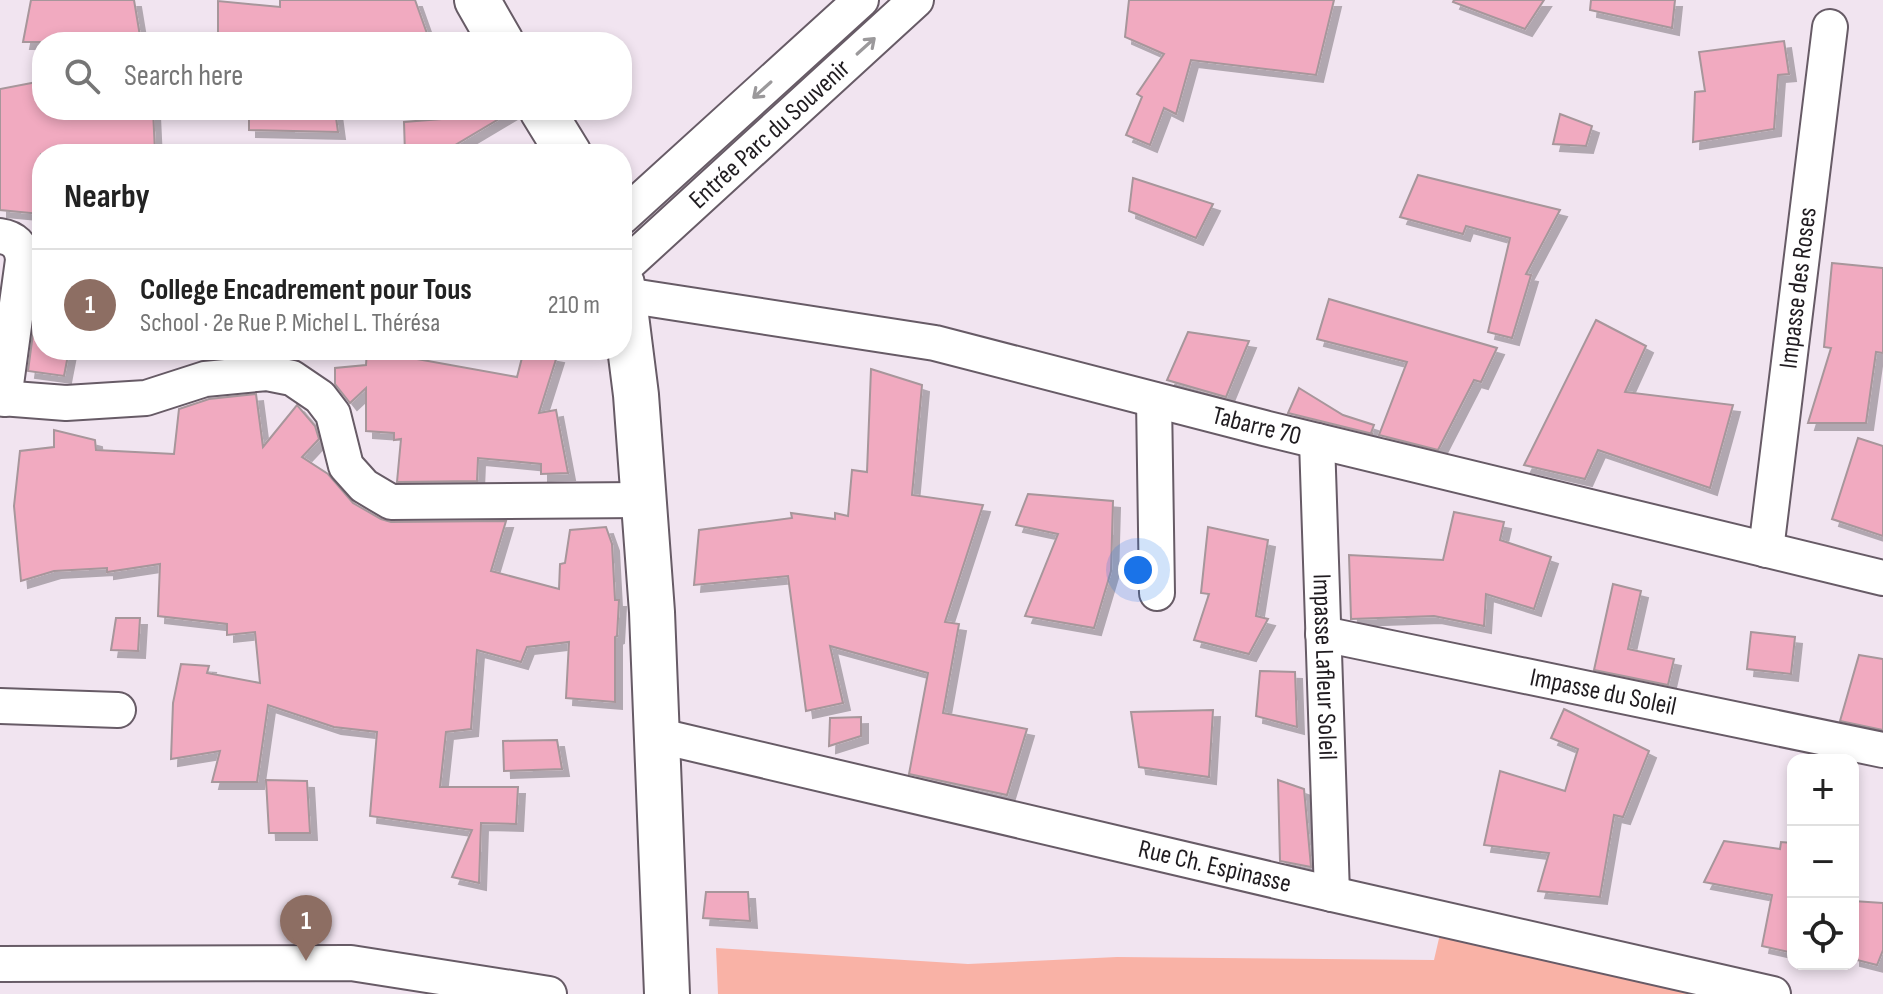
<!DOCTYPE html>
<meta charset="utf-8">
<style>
body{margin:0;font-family:"Sofia Sans Condensed",sans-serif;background:#f6f6f6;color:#222}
.controls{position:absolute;right:24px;bottom:24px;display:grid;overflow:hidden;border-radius:16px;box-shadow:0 4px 12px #0003}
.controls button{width:72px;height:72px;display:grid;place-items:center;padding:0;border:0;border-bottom:2px solid #e0e0e0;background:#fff;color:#222;font:40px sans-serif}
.you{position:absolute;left:1138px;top:570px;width:28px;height:28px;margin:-20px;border:6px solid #fff;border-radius:50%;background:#1a73e8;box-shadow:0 0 0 12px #1a73e833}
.badge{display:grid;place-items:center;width:52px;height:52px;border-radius:50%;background:#607525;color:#fff;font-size:26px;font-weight:700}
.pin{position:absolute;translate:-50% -66px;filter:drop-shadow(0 2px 4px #0008)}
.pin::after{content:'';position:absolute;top:42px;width:28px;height:24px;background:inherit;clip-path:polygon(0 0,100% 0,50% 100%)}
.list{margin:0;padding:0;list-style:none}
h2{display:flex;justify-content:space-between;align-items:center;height:104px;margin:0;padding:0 32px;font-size:34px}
h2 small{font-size:26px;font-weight:400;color:#767676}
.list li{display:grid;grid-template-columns:52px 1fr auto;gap:24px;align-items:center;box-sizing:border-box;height:112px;padding:0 32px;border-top:2px solid #e0e0e0}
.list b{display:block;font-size:30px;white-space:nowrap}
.list p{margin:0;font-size:26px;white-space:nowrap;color:#767676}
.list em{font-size:26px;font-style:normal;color:#767676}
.icon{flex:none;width:44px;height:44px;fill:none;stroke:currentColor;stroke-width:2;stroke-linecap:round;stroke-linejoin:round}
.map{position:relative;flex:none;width:1883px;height:994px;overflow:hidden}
.search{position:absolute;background:#fff;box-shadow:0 4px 12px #0003;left:32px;top:32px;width:600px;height:88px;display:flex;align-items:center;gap:20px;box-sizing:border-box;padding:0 28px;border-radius:32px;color:#767676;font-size:30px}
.panel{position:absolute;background:#fff;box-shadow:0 4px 12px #0003;left:32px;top:144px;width:600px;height:216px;border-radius:32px}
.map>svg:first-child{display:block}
</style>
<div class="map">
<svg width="1883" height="994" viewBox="0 0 1883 994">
<defs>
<filter id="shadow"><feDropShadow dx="7" dy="7" stdDeviation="0" flood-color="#0004"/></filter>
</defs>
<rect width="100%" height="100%" fill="#f1e4f0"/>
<!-- green -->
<path fill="#f9b2a6" d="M 1440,934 L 1703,994 L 718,994 L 716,948 L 968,964 L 1117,957 L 1434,960 Z"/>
<!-- building -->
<g fill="#f1aac0" stroke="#a7969b" stroke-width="2" filter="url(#shadow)">
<path d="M 31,0 L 134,0 L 141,42 L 23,42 Z"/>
<path d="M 280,0 L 415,0 L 430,42 L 344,42 L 263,33 L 262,40 L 218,36 L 218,1 L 280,7 Z"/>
<path d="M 1129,0 L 1334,0 L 1316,75 L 1191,60 L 1176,114 L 1164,108 L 1150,145 L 1126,135 L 1142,97 L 1137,94 L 1164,54 L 1125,37 Z"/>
<path d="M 1454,0 L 1544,0 L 1525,29 L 1453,2 Z"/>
<path d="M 1591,0 L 1675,0 L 1672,28 L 1590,10 Z"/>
<path d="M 1784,41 L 1789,74 L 1778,75 L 1774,129 L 1693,142 L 1695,92 L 1705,91 L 1699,52 Z"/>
<path d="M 42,81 L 42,110 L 153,110 L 155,152 L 103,148 L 102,154 L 41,154 L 41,214 L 0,210 L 0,89 Z"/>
<path d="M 249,110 L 335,110 L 338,132 L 249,130 Z"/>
<path d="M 449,110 L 514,110 L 452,147 L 454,154 L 405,154 L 404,122 L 453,118 Z"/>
<path d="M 1560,114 L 1592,126 L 1586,146 L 1553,144 Z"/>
<path d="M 1418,175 L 1560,210 L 1526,274 L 1531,275 L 1512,338 L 1488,332 L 1510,238 L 1466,226 L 1463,234 L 1400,217 Z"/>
<path d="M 1133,178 L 1213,204 L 1196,238 L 1129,211 Z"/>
<path d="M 1832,263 L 1883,268 L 1883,353 L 1876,352 L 1866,423 L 1808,423 L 1831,348 L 1824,347 Z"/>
<path d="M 40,281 L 42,350 L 69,350 L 64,376 L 28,371 Z"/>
<path d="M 1329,299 L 1497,348 L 1481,382 L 1474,380 L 1438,450 L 1379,435 L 1407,362 L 1317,339 Z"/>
<path d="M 1596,320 L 1646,346 L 1625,392 L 1733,405 L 1710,488 L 1598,450 L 1585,479 L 1524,465 Z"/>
<path d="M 1188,332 L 1249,341 L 1226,397 L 1167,380 Z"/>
<path d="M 367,350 L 517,377 L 524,350 L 557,356 L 539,413 L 556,410 L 568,473 L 541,474 L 541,464 L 478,458 L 477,481 L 397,482 L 401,439 L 394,440 L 394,433 L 366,431 L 366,388 L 350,403 L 335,384 L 335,368 L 366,365 Z"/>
<path d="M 871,369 L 922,385 L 912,495 L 983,505 L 945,622 L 959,624 L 943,713 L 1027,729 L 1007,795 L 909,774 L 928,673 L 830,646 L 843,703 L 806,711 L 788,576 L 694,585 L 699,530 L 792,518 L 791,513 L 835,519 L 835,513 L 848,516 L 852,470 L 867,472 Z"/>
<path d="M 1299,388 L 1343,415 L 1374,425 L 1371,433 L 1373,434 L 1288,413 Z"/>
<path d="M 256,394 L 263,447 L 297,405 L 315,426 L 319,439 L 302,457 L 328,474 L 353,503 L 381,519 L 391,522 L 506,521 L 491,571 L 559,589 L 560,564 L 565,563 L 570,530 L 606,527 L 612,544 L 615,600 L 619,600 L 617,636 L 615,637 L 615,702 L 566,698 L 569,642 L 527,647 L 521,662 L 477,650 L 471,729 L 446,732 L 440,787 L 518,787 L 516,824 L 481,823 L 479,883 L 452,877 L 472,830 L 370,816 L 377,732 L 334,727 L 268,705 L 257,782 L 212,782 L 220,751 L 171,759 L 173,703 L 181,664 L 209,666 L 207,673 L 260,683 L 255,632 L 227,635 L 227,624 L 158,616 L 160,564 L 107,572 L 107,568 L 54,571 L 21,581 L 14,506 L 20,451 L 54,447 L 54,430 L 95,440 L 96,450 L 174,454 L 179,409 L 209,399 Z"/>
<path d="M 1858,438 L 1883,446 L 1883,536 L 1832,519 Z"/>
<path d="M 1028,494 L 1113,501 L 1111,571 L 1094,628 L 1025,616 L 1058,534 L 1016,525 Z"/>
<path d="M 1454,512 L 1504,522 L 1500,540 L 1551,557 L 1534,609 L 1486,594 L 1484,626 L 1434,616 L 1351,619 L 1349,555 L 1443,560 Z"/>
<path d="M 1208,527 L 1268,540 L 1256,616 L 1268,619 L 1249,654 L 1194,640 L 1209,594 L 1201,593 Z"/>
<path d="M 1613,584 L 1641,591 L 1628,649 L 1674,659 L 1668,685 L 1594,670 Z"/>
<path d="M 116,618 L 140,618 L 138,651 L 111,650 Z"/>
<path d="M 1751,632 L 1795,637 L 1791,674 L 1747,669 Z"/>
<path d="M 1859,655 L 1883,659 L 1883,730 L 1840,721 Z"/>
<path d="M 1260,671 L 1295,672 L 1297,727 L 1256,716 Z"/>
<path d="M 1564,709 L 1649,751 L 1623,817 L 1614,815 L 1600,897 L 1538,891 L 1549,853 L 1484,845 L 1500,771 L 1565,791 L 1578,749 L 1551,738 Z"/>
<path d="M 1213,710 L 1209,777 L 1139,767 L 1131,712 Z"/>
<path d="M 861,717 L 861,736 L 829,746 L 830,718 Z"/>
<path d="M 557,740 L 562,769 L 504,771 L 503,741 Z"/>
<path d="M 266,780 L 307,781 L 310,833 L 269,833 Z"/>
<path d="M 1278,780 L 1304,789 L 1311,867 L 1280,861 Z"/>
<path d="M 1724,841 L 1780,849 L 1781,842 L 1793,843 L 1793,953 L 1762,946 L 1772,895 L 1704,882 Z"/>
<path d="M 706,892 L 748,892 L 750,921 L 703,918 Z"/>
<path d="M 1853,901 L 1883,903 L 1883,950 L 1877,965 L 1853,959 Z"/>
</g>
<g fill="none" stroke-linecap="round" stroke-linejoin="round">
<defs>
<g id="minor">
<path d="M 622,217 L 861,0"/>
<path d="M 0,236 C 14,238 22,245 23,260 L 4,399"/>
<path id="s1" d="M 622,269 L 916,0"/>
<path id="s2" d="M 625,295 L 935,343 L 1264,428 L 1883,578"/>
<path d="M 0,398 L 66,403 L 146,398 L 205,379 L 267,373 L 292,378 L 320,397 L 333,414 L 346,466 L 364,486 L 391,502 L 642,500"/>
<path d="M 1154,400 L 1157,593"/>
<path id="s3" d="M 1317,441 L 1332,894"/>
<path id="s4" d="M 1766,550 L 1830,27"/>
<path id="s5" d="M 1323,634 L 1883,750"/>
<path d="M 0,706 L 118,710"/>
<path id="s6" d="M 656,735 L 1332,894 L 1773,994"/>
<path d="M 0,964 L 351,963 L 549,994"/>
</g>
<g id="secondary">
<path d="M 477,0 L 501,42"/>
<path d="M 542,110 L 569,154"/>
<path d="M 622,284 L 636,395 L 652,612 L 667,994"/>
</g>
</defs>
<!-- minor casing -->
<use href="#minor" stroke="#675b66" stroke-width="38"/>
<!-- secondary casing -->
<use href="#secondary" stroke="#675b66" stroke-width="48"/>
<!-- minor -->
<use href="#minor" stroke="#fff" stroke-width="34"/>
<!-- secondary -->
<use href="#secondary" stroke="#fff" stroke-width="44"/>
</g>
<!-- one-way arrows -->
<defs><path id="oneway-shaft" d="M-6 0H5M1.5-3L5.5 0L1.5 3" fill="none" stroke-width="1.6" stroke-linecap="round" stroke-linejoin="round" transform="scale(2)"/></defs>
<g stroke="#9b999b">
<use href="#oneway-shaft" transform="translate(866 46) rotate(-42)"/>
<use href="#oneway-shaft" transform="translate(762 90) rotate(138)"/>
</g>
<g text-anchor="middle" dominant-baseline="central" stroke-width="6" stroke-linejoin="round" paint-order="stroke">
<!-- street labels -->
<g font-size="26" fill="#201c20" stroke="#fff">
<text stroke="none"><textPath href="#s1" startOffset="200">Entrée Parc du Souvenir</textPath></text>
<text stroke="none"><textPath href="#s4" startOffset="264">Impasse des Roses</textPath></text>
<text stroke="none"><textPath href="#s2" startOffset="646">Tabarre 70</textPath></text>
<text stroke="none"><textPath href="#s3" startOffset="226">Impasse Lafleur Soleil</textPath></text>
<text stroke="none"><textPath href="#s5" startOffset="286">Impasse du Soleil</textPath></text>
<text stroke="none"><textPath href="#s6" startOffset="574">Rue Ch. Espinasse</textPath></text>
</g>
</g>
</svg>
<div class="controls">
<button>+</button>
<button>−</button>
<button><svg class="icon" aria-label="locate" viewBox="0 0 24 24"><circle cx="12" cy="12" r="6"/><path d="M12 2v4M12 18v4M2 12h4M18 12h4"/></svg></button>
</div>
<div class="you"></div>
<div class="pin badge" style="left:306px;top:961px;background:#8d6e63">1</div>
<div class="search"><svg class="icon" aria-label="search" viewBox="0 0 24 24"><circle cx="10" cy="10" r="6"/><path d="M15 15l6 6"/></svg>Search here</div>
<section class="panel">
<h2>Nearby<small></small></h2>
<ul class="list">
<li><span class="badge" style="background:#8d6e63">1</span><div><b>College Encadrement pour Tous</b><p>School · 2e Rue P. Michel L. Thérésa</p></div><em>210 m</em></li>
</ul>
</section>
</div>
